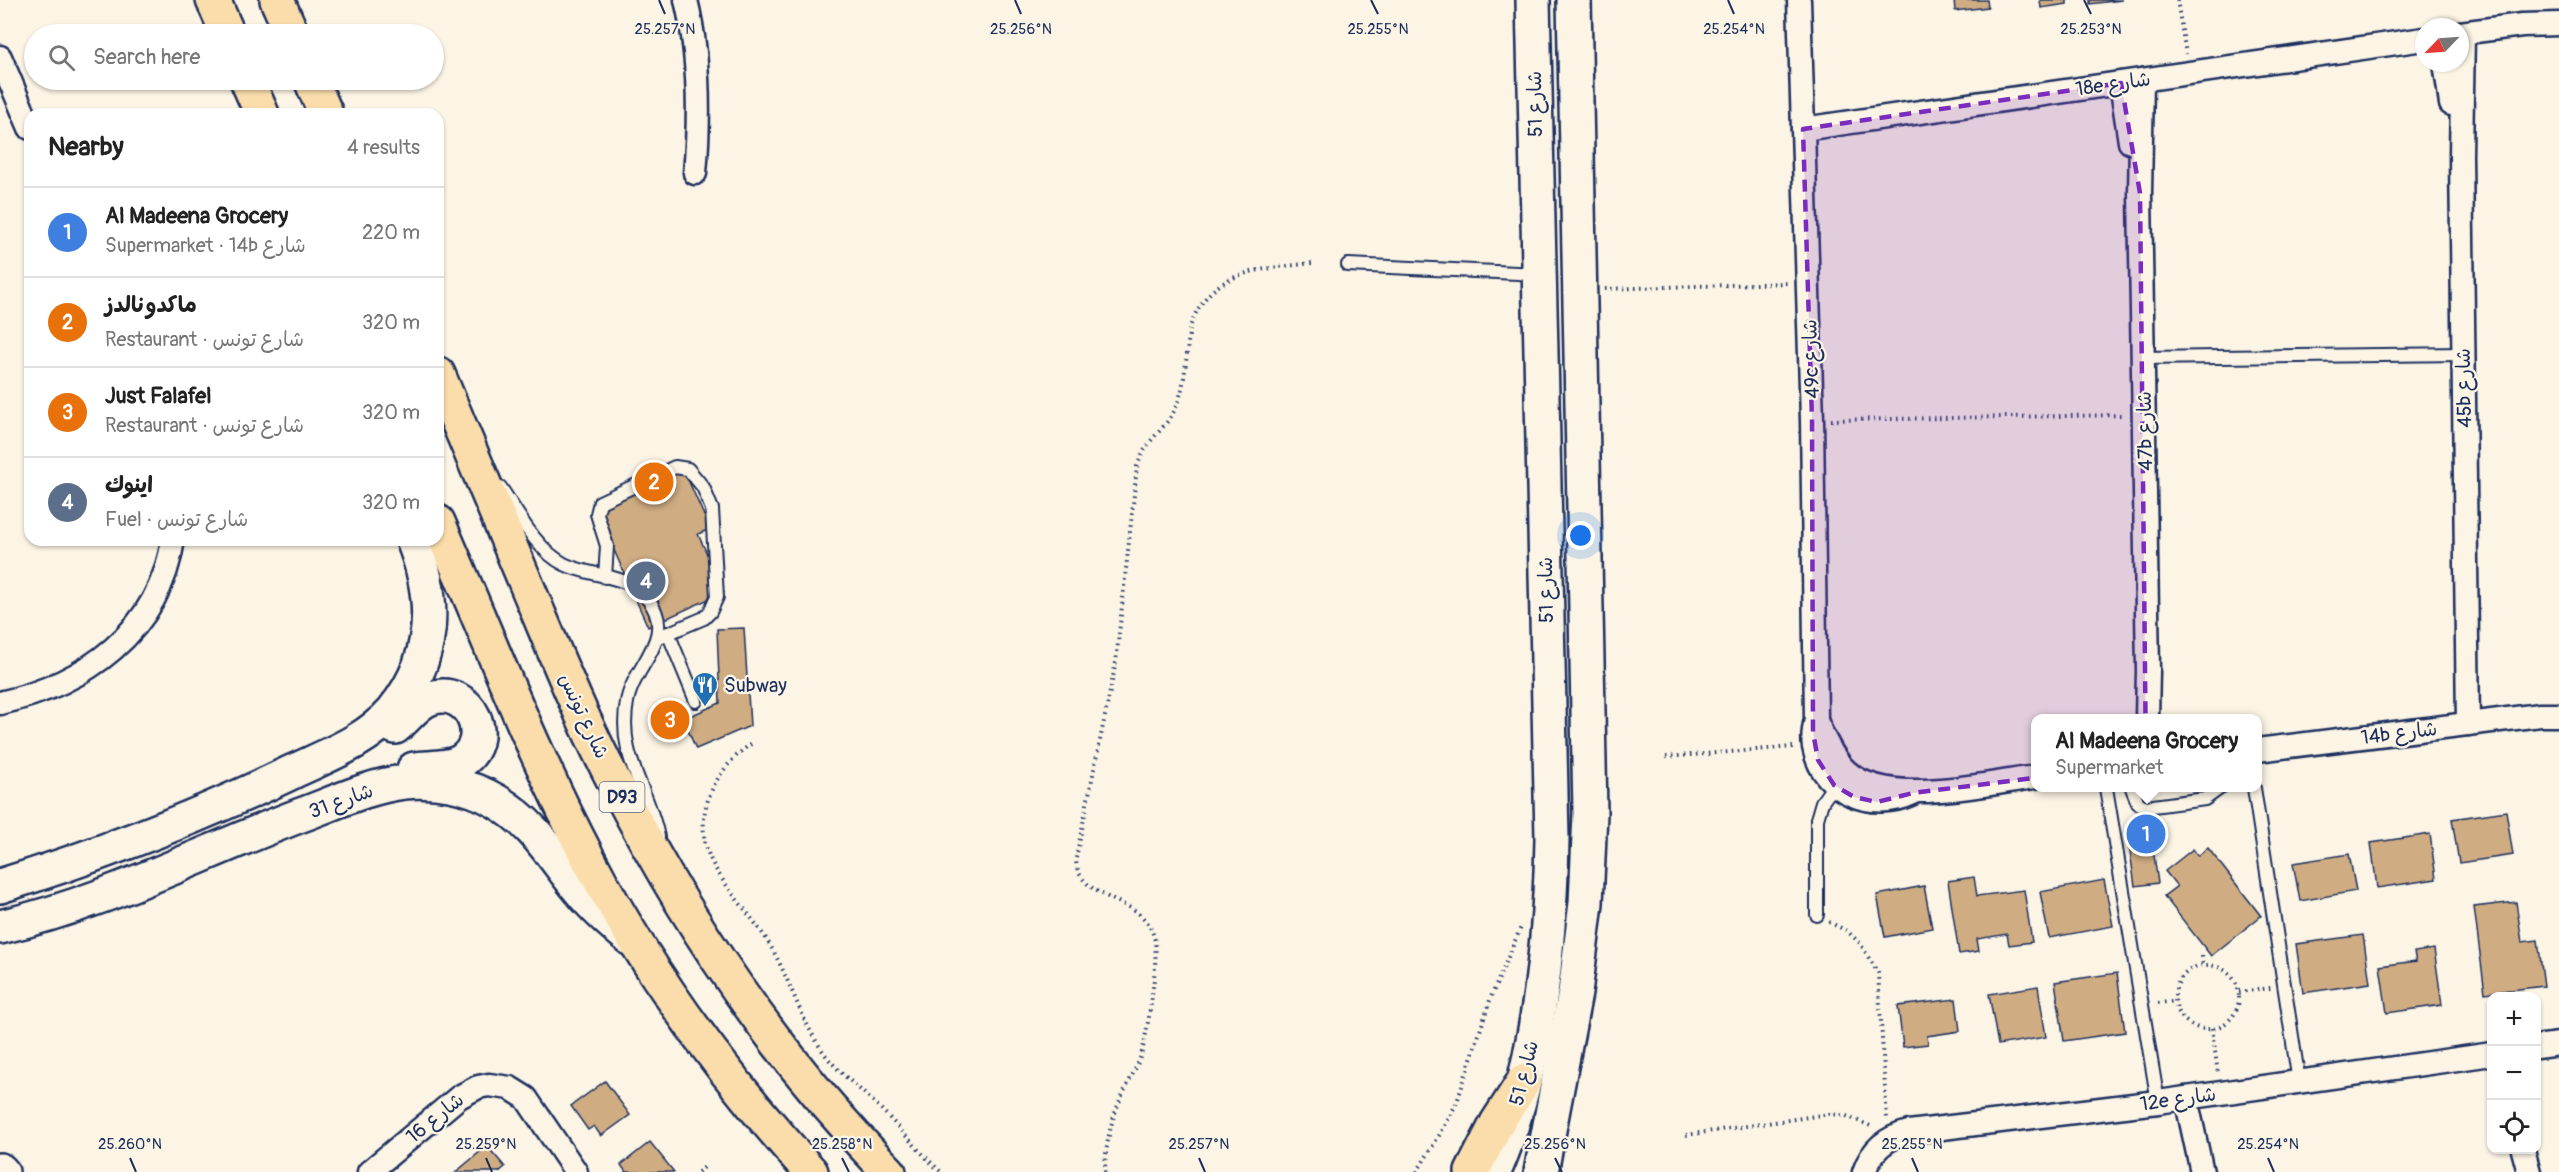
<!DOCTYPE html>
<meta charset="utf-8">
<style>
body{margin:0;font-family:Pangolin,"Playpen Sans Arabic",sans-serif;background:#f2f2f2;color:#222}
.controls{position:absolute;right:18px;bottom:18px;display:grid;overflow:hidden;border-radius:12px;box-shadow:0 2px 4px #0004}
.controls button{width:54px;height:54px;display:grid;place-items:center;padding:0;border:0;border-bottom:2px solid #e0e0e0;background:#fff;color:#222;font:30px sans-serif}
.compass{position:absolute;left:2415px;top:18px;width:54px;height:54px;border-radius:50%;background:#fff;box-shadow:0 2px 4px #0004;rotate:245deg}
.you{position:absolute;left:1581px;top:536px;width:21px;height:21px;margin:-15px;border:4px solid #fff;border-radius:50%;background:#1a73e8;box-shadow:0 0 0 9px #1a73e833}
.badge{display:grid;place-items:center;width:39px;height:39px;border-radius:50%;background:#1a73e8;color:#fff;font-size:20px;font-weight:700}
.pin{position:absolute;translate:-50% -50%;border:3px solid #fff;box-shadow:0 2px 6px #0006}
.popup{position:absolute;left:2031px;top:714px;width:231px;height:78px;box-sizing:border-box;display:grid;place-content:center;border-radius:12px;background:#fff;filter:drop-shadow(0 2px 4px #0005);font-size:20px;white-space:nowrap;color:#767676}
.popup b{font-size:22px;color:#222}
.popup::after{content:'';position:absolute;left:50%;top:100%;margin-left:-12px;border:12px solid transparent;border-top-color:#fff}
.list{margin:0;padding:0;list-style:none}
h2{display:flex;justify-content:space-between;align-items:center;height:78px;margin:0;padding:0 24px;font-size:26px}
h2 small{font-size:20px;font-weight:400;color:#767676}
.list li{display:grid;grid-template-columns:39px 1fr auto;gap:18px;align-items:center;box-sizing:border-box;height:90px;padding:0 24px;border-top:2px solid #e0e0e0}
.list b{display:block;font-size:22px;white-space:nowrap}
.list p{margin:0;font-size:20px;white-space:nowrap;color:#767676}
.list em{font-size:20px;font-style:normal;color:#767676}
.icon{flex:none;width:33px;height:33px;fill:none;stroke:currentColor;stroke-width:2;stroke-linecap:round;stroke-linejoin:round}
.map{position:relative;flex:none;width:2559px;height:1172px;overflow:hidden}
.search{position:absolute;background:#fff;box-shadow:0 2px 4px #0004;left:24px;top:24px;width:420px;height:66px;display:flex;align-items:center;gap:15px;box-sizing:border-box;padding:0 21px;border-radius:33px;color:#767676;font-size:22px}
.panel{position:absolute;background:#fff;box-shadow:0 2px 4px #0004;left:24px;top:108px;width:420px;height:438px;border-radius:18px}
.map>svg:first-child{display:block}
</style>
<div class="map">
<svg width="2559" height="1172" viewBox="0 0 2559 1172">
<rect width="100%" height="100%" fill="#fcf5e5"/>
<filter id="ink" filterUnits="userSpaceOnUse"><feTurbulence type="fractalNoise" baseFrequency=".0167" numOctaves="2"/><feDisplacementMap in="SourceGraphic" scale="12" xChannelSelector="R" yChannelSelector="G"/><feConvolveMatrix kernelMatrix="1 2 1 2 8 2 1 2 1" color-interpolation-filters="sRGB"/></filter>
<g filter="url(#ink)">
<!-- building -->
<g fill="#cfac82" stroke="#1b2f5e" stroke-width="1.5">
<path d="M 1954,0 L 1987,0 L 1988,7 L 1955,11 Z"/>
<path d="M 2040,0 L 2067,0 L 2067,4 L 2041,8 Z"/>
<path d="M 2090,0 L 2122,0 L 2090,4 Z"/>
<path d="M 682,466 L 710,529 L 698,534 L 724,592 L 648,627 L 594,505 Z"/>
<path d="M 744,628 L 750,726 L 696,749 L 683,719 L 720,703 L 717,629 Z"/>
<path d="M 2506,811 L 2513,855 L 2459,863 L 2452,819 Z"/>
<path d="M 2150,828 L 2158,883 L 2135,886 L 2127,831 Z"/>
<path d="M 2430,834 L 2436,879 L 2377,888 L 2371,843 Z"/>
<path d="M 2208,848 L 2261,916 L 2211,956 L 2164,896 L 2177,886 L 2165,871 L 2193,849 L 2198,856 Z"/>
<path d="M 2349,854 L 2356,891 L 2300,901 L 2293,863 Z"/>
<path d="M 1974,877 L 1977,896 L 2024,890 L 2032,942 L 2009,945 L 2007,934 L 1977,939 L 1979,951 L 1959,954 L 1948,881 Z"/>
<path d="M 2104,880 L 2113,926 L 2049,938 L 2040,892 Z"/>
<path d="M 1924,886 L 1932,928 L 1885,937 L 1877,895 Z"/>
<path d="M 2516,902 L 2522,942 L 2538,940 L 2544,986 L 2485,993 L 2474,907 Z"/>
<path d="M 2363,935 L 2370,983 L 2303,993 L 2296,944 Z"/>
<path d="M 2434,949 L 2442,1005 L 2387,1013 L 2380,966 L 2416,961 L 2414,952 Z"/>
<path d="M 2117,973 L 2125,1032 L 2064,1041 L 2055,982 Z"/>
<path d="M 2038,986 L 2046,1037 L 1998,1045 L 1989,994 Z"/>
<path d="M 1956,999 L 1960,1031 L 1927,1036 L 1928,1044 L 1903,1047 L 1898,1006 Z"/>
<path d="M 605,1081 L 630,1115 L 601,1136 L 594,1126 L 588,1130 L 571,1106 Z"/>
<path d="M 650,1142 L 674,1172 L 626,1172 L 621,1165 Z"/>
<path d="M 487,1146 L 505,1167 L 499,1172 L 456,1172 Z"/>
</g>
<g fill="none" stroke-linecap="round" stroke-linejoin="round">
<defs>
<g id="lane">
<path d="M 1348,265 L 1538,274"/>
<path d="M 2143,358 L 2463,354"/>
<path d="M 500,487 C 518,513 535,549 564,564 C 590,577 627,573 647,598 C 679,637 633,665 627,702 C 617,758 648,786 658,837"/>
<path d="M 605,577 L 607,546 L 597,514 L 600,502 L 675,467 L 688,469 L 703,487 L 712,509 L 717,597 L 710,612 L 704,618 L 657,638"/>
<path d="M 668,633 L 696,701"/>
<path d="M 2106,788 L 2158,1102"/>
<path d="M 2132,788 L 2138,803 L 2146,807 L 2205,799 L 2220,788"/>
<path d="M 2254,788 L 2299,1082"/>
<path d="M 1817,915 L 1817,819 L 1822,802 L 1834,785"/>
</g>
<g id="street">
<path d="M 686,0 C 700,57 700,115 695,173"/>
<path d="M 1799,0 L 1812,420 L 1816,719 C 1814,728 1812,738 1814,747 C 1823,794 1873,812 1913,793"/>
<path d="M 2460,33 L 2522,25 L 2559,24"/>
<path d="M 2463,33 L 2461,155 L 2468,724"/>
<path d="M 0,57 L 30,128"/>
<path d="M 2445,63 L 2451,104"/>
<path d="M 2142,80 L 2140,193 L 2148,670 L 2147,718"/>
<path d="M 2121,83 L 2130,142"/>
<path d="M 1803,129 L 2424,39"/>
<path d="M 0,703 C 85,684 159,632 173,540"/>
<path d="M 1817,723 C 1824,739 1833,759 1846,771 C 1887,808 1984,784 2035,777"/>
<path d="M 2257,750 L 2540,715 L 2559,715"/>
<path d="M 2536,1047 L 2559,1044"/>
<path d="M 2186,1098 L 2202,1172"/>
<path d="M 2523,1150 L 2529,1172"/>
<path d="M 369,1172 L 459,1097 L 478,1087 L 489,1085 L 510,1088 L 526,1098 L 576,1172"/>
<path d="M 1864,1172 C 1872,1149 1886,1138 1909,1132 L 2158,1102 L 2492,1054"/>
</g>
<g id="secondary">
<path d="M 395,727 C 407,718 417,702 431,698 C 470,685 496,741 460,762 C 447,769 429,767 414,769"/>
<path d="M 0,886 C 100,855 198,817 292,772 C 328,755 367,741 393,711 C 436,659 437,600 413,540"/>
<path d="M 0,927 C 105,903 200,853 301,815 C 334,803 369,786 404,782 C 435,779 469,785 496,801 C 535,824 551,855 579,889 C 594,908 612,924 631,939"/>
<path d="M 0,1170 L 2,1172"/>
<path d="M 1494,1172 C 1538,1071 1550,948 1552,838 L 1533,0"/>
<path d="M 1541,1172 L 1575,993 L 1586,903 L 1590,813 L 1574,0"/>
</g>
<g id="primary">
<path d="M 213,0 L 228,34"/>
<path d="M 277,0 L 292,34"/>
<path d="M 247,80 L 262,114"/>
<path d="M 311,80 L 326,114"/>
<path d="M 438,374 C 471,451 503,528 535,605 C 560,665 585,726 615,783 C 688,925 777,1058 889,1172"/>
<path d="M 438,522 C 487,634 531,750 588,858 C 647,971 725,1078 811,1172"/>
<path d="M 1472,1172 L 1497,1123 L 1524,1081"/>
</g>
</defs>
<!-- lane casing -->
<use href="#lane" stroke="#1b2f5e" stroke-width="16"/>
<!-- street casing -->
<use href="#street" stroke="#1b2f5e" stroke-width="27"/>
<!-- secondary casing -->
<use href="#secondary" stroke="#1b2f5e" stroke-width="38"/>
<!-- primary casing -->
<use href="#primary" stroke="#1b2f5e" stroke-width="38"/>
<!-- path -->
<g stroke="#1b2f5e" stroke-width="4" stroke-dasharray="1.5 4.5" stroke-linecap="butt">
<path d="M 2177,0 L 2186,54"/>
<path d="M 1605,289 L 1789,283"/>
<path d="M 1831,420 L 2124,415"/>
<path d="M 751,744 C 712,771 689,821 714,866 C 730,894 753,917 770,945 C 789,978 799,1015 820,1047 C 835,1071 858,1086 878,1106 C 899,1127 918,1151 941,1172"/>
<path d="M 1666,757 L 1793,747"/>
<path d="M 1829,922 L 1847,931 L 1860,943 L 1878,973 L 1887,1120"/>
<path d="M 2202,956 L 2203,965"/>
<circle cx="2207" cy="997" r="32"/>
<path d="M 2239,992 L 2271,988"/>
<path d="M 2158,1003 L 2176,1001"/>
<path d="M 2212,1028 L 2218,1074"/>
<path d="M 1686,1135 L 1829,1114 L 1846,1116 L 1873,1127"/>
<path d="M 698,1172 L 706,1166"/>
<path d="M 1105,1172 C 1105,1147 1111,1119 1122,1096 C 1128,1082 1136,1070 1141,1055 C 1147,1036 1160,954 1154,937 C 1151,926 1144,918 1136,911 C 1114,898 1075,889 1076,858 L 1116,662 L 1137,467 C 1146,439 1160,435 1173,413 C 1186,392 1186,352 1190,327 C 1210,268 1260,270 1312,263"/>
<path d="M 1417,1172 L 1445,1126 L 1457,1102 L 1491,997 L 1521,927"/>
</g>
<!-- lane -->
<use href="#lane" stroke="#fcf5e5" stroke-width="12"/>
<!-- street -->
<use href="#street" stroke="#fcf5e5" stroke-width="22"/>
<!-- secondary -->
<use href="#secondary" stroke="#fcf5e5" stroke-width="33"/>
<!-- primary -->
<use href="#primary" stroke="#fbddab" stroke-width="33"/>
</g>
</g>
<!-- marked area -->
<path fill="#7b2cbf" fill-opacity="0.2" stroke="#7b2cbf" stroke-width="4.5" stroke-dasharray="12 8" stroke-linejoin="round" d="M 2121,83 L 2140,193 L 2146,764 L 1913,793 L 1877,802 L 1854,797 L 1834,785 L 1818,760 L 1813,732 L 1812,420 L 1803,129 Z"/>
<!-- ticks -->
<path fill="none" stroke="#1b2f5e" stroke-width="2" d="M 659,0 L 665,14M 1015,0 L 1021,14M 1371,0 L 1378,14M 1728,0 L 1734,14M 2084,0 L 2091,14M 130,1158 L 136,1172M 486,1158 L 492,1172M 842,1158 L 849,1172M 1199,1158 L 1205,1172M 1555,1158 L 1562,1172M 1912,1158 L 1918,1172M 2268,1158 L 2274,1172"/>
<!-- icons -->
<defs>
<symbol id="restaurant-pin" viewBox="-11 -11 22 30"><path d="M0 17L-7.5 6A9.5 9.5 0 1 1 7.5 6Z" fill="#1f6fb2" stroke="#fcf5e5"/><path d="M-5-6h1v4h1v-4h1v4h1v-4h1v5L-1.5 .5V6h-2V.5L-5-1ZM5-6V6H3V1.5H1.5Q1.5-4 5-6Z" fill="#fff"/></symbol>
</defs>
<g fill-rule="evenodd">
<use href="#restaurant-pin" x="690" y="670" width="30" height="40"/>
</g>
<g text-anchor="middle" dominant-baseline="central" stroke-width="4.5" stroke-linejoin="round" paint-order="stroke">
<!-- shield labels -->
<rect fill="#fcf5e5" stroke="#5e6a86" stroke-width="1.5" x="599.5" y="782" width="45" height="30" rx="4.5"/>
<g font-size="18" font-weight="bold" fill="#1b2f5e">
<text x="622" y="797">D93</text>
</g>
<!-- street labels -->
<g font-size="20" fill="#1b2f5e" stroke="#fcf5e5">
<text transform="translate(2113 84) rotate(-8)">18e شارع</text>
<text transform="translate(1535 104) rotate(-91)">شارع 51</text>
<text transform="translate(1811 359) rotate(-92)">49c شارع</text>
<text transform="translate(2464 388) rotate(-91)">45b شارع</text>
<text transform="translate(2145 431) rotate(-91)">47b شارع</text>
<text transform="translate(1546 590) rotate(-91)">شارع 51</text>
<text transform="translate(584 716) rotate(65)">شارع تونس</text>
<text transform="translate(2399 733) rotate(-7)">14b شارع</text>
<text transform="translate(341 801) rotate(-20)">شارع 31</text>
<text transform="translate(1524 1073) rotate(-76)">شارع 51</text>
<text transform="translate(2178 1099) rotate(-8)">12e شارع</text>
<text transform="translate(435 1118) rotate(-39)">شارع 16</text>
</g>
<!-- poi labels -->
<g font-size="20" fill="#1b2f5e" stroke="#fcf5e5" text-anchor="start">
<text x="724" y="685">Subway</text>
</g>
</g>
<g font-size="15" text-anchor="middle" fill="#1b2f5e" stroke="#fcf5e5" stroke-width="4.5" stroke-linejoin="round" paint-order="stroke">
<text x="1021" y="34">25.256°N</text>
<text x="1734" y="34">25.254°N</text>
<text x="2091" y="34">25.253°N</text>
<text x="665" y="34">25.257°N</text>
<text x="1378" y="34">25.255°N</text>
<text x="130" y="1149">25.260°N</text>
<text x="486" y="1149">25.259°N</text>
<text x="842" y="1149">25.258°N</text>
<text x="1199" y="1149">25.257°N</text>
<text x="1555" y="1149">25.256°N</text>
<text x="1912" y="1149">25.255°N</text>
<text x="2268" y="1149">25.254°N</text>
</g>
</svg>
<div class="controls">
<button>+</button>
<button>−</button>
<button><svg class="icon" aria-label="locate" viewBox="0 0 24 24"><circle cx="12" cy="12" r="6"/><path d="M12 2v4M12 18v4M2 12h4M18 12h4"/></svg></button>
</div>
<svg class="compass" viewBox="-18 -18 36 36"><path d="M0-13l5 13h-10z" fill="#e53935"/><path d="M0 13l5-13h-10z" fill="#767676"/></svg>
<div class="you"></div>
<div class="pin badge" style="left:2146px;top:834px;background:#3f7fe0">1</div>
<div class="popup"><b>Al Madeena Grocery</b>Supermarket</div>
<div class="pin badge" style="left:654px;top:482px;background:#e8710a">2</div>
<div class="pin badge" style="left:670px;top:720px;background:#e8710a">3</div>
<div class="pin badge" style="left:646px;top:581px;background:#5c6f8a">4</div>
<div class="search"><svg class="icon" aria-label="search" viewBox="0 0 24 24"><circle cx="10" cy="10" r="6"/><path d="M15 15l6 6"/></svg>Search here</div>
<section class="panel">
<h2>Nearby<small>4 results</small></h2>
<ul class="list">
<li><span class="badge" style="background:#3f7fe0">1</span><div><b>Al Madeena Grocery</b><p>Supermarket · 14b شارع</p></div><em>220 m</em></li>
<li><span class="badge" style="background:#e8710a">2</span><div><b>ماكدونالدز</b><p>Restaurant · شارع تونس</p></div><em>320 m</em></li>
<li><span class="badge" style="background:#e8710a">3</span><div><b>Just Falafel</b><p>Restaurant · شارع تونس</p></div><em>320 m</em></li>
<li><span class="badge" style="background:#5c6f8a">4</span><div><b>اينوك</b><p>Fuel · شارع تونس</p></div><em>320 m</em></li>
</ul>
</section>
</div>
